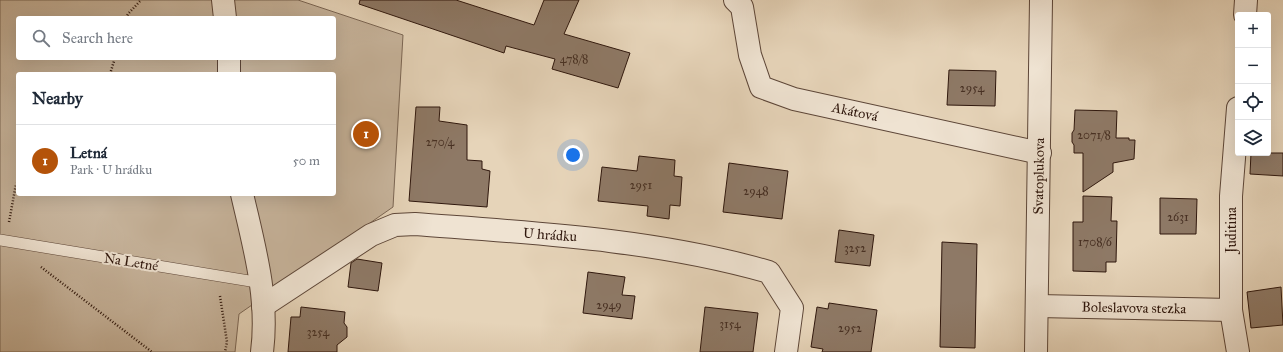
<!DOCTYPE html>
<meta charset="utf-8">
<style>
body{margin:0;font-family:"IM FELL Great Primer",serif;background:#f2f2f3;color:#1f2937}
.controls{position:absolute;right:12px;top:12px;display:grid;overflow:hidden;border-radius:4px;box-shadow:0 4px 16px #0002}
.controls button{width:36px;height:36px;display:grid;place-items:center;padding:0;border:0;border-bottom:1px solid #e0e1e3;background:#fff;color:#1f2937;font:20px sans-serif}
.you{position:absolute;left:573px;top:155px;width:14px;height:14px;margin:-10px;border:3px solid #fff;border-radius:50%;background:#1a73e8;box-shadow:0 0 0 6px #1a73e833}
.badge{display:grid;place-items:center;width:26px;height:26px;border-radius:50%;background:#b45309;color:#fff;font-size:13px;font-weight:700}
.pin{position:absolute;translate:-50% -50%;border:2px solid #fff;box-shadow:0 1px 4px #0006}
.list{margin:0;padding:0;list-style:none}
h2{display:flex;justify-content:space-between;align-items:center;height:52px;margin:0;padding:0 16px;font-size:17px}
h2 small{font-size:13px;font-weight:400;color:#747a83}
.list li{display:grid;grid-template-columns:26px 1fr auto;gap:12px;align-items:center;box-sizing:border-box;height:72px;padding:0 16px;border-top:1px solid #e0e1e3}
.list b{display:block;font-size:15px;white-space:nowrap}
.list p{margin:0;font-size:13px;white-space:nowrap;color:#747a83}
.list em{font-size:13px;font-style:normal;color:#747a83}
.icon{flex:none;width:22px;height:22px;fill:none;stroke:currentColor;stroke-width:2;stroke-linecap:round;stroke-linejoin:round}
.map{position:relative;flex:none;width:1283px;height:352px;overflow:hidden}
.search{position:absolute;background:#fff;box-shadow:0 4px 16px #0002;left:16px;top:16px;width:320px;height:44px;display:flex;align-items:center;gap:10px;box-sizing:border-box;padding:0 14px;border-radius:4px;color:#747a83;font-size:15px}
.panel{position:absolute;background:#fff;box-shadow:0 4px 16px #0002;left:16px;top:72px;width:320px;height:124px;border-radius:4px}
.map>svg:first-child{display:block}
</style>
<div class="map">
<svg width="1283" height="352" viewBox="0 0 1283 352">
<rect width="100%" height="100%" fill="#e6d4b9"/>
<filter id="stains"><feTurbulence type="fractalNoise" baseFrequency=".005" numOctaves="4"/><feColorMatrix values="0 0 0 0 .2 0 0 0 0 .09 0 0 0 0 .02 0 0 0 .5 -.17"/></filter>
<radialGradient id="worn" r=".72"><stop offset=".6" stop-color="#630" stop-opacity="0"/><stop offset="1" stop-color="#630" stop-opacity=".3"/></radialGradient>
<!-- green -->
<path fill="#c7b49c" stroke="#7b6654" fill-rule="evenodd" d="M 0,0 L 298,0 L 403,35 L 393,207 L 239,314 L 235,352 L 0,352 ZM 18,18 L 334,18 L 334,58 L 18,58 ZM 18,74 L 334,74 L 334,194 L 18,194 Z"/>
<!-- building -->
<g fill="#8e7966" stroke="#2f170d">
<path d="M 360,0 L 456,0 L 534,25 L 544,0 L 579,0 L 564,34 L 630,53 L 618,88 L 552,69 L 555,59 L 506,46 L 504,53 L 359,4 Z"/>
<path d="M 949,70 L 996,71 L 995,106 L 947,105 Z"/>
<path d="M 416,107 L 440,107 L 439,121 L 467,125 L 467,160 L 482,161 L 482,169 L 490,171 L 487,207 L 409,201 Z"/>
<path d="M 1075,110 L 1117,111 L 1116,138 L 1129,138 L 1129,140 L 1135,140 L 1134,159 L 1113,163 L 1113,172 L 1083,192 L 1083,153 L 1074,153 L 1074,145 L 1072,142 L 1072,133 L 1074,130 Z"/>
<path d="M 1251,153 L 1283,153 L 1283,176 L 1250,174 Z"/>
<path d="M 639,156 L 675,160 L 674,176 L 682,177 L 680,206 L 670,205 L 669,219 L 647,216 L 648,206 L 598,201 L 602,167 L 637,171 Z"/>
<path d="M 729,163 L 788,171 L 782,219 L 723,212 Z"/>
<path d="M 1083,196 L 1112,197 L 1111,221 L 1117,221 L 1116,262 L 1106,262 L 1106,272 L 1073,271 L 1073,222 L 1083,222 Z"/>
<path d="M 1160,198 L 1197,199 L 1196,234 L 1160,234 Z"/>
<path d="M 839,230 L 874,235 L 870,266 L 835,262 Z"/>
<path d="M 942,242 L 977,244 L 975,348 L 940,347 Z"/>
<path d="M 357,259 L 382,263 L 378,291 L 348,287 L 351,263 Z"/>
<path d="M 588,272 L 625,277 L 622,295 L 635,296 L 632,319 L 583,313 Z"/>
<path d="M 1281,287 L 1283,325 L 1251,328 L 1247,292 Z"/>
<path d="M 829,303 L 877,310 L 871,352 L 822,352 L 823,349 L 811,347 L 817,307 L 828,309 Z"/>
<path d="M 301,307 L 345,312 L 344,323 L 347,327 L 347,337 L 337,345 L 337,352 L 288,352 L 291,317 L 300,317 Z"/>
<path d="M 705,307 L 758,313 L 753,352 L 700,352 Z"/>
</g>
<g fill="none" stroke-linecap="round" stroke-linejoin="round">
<defs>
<path id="service" d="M 0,240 L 262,283"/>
<g id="minor">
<path d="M 223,0 L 225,18"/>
<path d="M 735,0 L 742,7 L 750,55 L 761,87 L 794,99 L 1040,153"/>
<path d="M 1245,15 L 1246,0"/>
<path d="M 229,58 L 229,74"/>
<path d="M 242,194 C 254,246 269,298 262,352"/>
<path d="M 263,306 L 371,235 L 395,225 L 415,224 C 533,233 654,239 769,272 L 792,308 L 786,352"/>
<path d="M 1038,306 L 1231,310"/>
<path d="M 1036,352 L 1041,0"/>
<path d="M 1238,352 L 1231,310 L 1231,196 L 1238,108"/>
</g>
</defs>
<!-- service casing -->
<use href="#service" stroke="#5d4638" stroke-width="12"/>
<!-- minor casing -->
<use href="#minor" stroke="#5d4638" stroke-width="24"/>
<!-- path -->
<g stroke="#2f170d" stroke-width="2.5" stroke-dasharray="1 2" stroke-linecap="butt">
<path d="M 126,18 L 128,14 L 141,0"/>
<path d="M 110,74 L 115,58"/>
<path d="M 9,222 L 16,184 L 18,183"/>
<path d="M 41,267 L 152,352"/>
<path d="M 220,296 L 227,342 L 225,352"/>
</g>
<!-- service -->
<use href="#service" stroke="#efe3d2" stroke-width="11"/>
<!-- minor -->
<use href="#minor" stroke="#efe3d2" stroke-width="22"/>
</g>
<g text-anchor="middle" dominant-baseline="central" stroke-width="4" stroke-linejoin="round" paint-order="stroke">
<!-- number labels -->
<g font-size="12" fill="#473023">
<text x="574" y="59">478/8</text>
<text x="972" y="88">2954</text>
<text x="1094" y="135">2071/8</text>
<text x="440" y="142">270/4</text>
<text x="641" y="185">2951</text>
<text x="756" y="191">2948</text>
<text x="1178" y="217">2631</text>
<text x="1095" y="242">1708/6</text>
<text x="855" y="248">3252</text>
<text x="609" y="305">2949</text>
<text x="730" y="324">3154</text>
<text x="850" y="328">2952</text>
<text x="318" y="332">3254</text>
</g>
<!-- street labels -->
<g font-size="14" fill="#2f170d" stroke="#efe3d2">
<text transform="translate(855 112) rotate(12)">Akátová</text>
<text transform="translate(1039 176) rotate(-89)">Svatoplukova</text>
<text transform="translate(1231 230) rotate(-90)">Juditina</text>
<text transform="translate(550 235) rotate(4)">U hrádku</text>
<text transform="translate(131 262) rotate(9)">Na Letné</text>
<text transform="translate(1134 308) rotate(1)">Boleslavova stezka</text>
</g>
</g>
<rect width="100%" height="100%" filter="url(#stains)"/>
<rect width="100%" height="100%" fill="url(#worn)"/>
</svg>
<div class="controls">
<button>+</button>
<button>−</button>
<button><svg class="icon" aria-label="locate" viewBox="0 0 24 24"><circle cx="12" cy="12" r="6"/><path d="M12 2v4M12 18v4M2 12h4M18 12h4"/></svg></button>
<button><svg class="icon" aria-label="layers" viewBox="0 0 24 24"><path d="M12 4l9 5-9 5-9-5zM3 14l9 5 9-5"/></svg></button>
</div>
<div class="you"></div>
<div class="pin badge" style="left:366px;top:134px">1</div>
<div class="search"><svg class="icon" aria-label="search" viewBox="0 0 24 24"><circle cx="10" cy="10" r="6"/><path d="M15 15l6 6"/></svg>Search here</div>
<section class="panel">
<h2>Nearby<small></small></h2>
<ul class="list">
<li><span class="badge">1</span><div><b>Letná</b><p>Park · U hrádku</p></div><em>50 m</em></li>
</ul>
</section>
</div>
